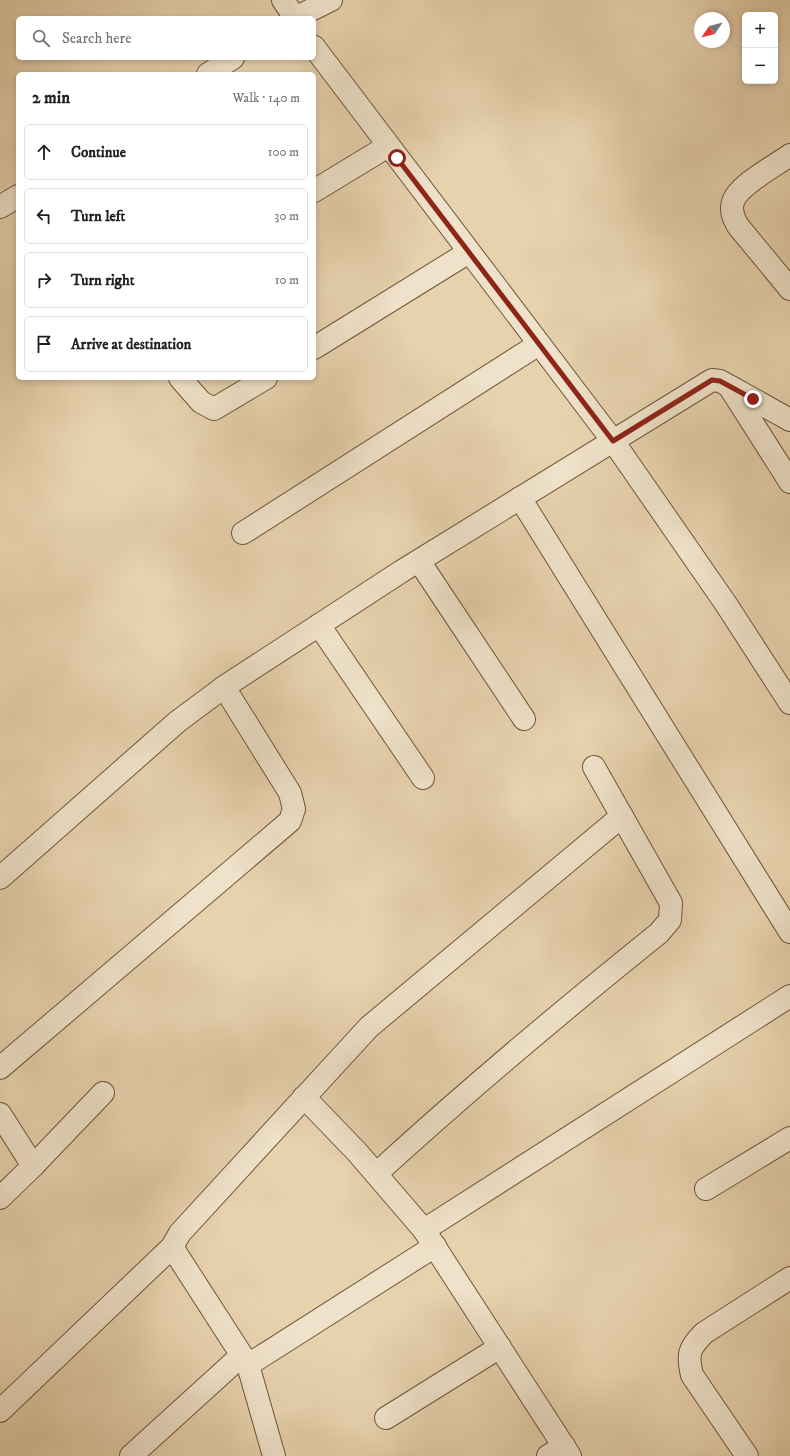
<!DOCTYPE html>
<meta charset="utf-8">
<style>
body{margin:0;font-family:"IM FELL DW Pica",serif;background:#f2f2f2;color:#202124}
.controls{position:absolute;right:12px;top:12px;display:grid;overflow:hidden;border-radius:6px;box-shadow:0 2px 6px #0003}
.controls button{width:36px;height:36px;display:grid;place-items:center;padding:0;border:0;border-bottom:1px solid #e0e0e0;background:#fff;color:#202124;font:20px sans-serif}
.compass{position:absolute;left:694px;top:12px;width:36px;height:36px;border-radius:50%;background:#fff;box-shadow:0 2px 6px #0003;rotate:235deg}
.stop{position:absolute;width:12px;height:12px;margin:-9px;border:3px solid #8f2418;border-radius:50%;background:#fff}
.stop.end{background:#8f2418;border-color:#fff;box-shadow:0 1px 4px #0008}
.list{margin:0;padding:0;list-style:none}
h2{display:flex;justify-content:space-between;align-items:center;height:52px;margin:0;padding:0 16px;font-size:17px}
h2 small{font-size:13px;font-weight:400;color:#757577}
.list li{display:grid;grid-template-columns:26px 1fr auto;gap:12px;align-items:center;box-sizing:border-box;height:56px;margin:0 8px 8px;padding:0 8px;border:1px solid #e0e0e0;border-radius:6px}
.list b{display:block;font-size:15px;white-space:nowrap}
.list em{font-size:13px;font-style:normal;color:#757577}
.icon{flex:none;width:22px;height:22px;fill:none;stroke:currentColor;stroke-width:2;stroke-linecap:round;stroke-linejoin:round}
.map{position:relative;flex:none;width:790px;height:1456px;overflow:hidden}
.search{position:absolute;background:#fff;box-shadow:0 2px 6px #0003;left:16px;top:16px;width:300px;height:44px;display:flex;align-items:center;gap:10px;box-sizing:border-box;padding:0 14px;border-radius:6px;color:#757577;font-size:15px}
.panel{position:absolute;background:#fff;box-shadow:0 2px 6px #0003;left:16px;top:72px;width:300px;height:308px;border-radius:6px}
.map>svg:first-child{display:block}
</style>
<div class="map">
<svg width="790" height="1456" viewBox="0 0 790 1456">
<rect width="100%" height="100%" fill="#e7d2ae"/>
<filter id="stains"><feTurbulence type="fractalNoise" baseFrequency=".005" numOctaves="4"/><feColorMatrix values="0 0 0 0 .2 0 0 0 0 .09 0 0 0 0 .02 0 0 0 .5 -.17"/></filter>
<radialGradient id="worn" r=".72"><stop offset=".6" stop-color="#630" stop-opacity="0"/><stop offset="1" stop-color="#630" stop-opacity=".3"/></radialGradient>
<g fill="none" stroke-linecap="round" stroke-linejoin="round">
<defs>
<g id="street">
<path d="M 283,0 L 295,18"/>
<path d="M 295,18 L 331,0"/>
<path d="M 314,47 L 613,441 L 726,604 L 790,703"/>
<path d="M 208,74 L 233,58"/>
<path d="M 790,155 C 775,166 738,185 733,202 C 730,211 734,219 738,226 L 790,289"/>
<path d="M 314,191 L 388,146"/>
<path d="M 0,207 L 18,196"/>
<path d="M 314,348 L 469,252"/>
<path d="M 180,378 L 201,402 L 214,409 L 266,378"/>
<path d="M 731,387 L 790,420"/>
<path d="M 520,498 L 790,932"/>
<path d="M 243,533 L 539,344"/>
<path d="M 419,561 L 524,719"/>
<path d="M 319,625 L 423,778"/>
<path d="M 0,878 L 177,722 L 224,687 L 402,571 L 712,380 L 720,381 L 729,386 L 790,482"/>
<path d="M 0,1068 L 290,821 L 294,809 L 290,793 L 224,687"/>
<path d="M 304,1097 L 357,1152 L 424,1230 L 570,1456"/>
<path d="M 0,1114 L 33,1166"/>
<path d="M 376,1174 C 468,1090 562,1011 659,933 L 670,920 L 671,903 L 594,767"/>
<path d="M 706,1189 L 790,1138"/>
<path d="M 0,1198 L 33,1166 L 103,1093"/>
<path d="M 424,1230 L 790,996"/>
<path d="M 172,1247 L 248,1365 L 274,1456"/>
<path d="M 248,1365 L 435,1246"/>
<path d="M 0,1411 L 172,1247 L 180,1233 L 369,1027 L 622,816"/>
<path d="M 386,1418 L 500,1347"/>
<path d="M 131,1456 L 241,1356"/>
<path d="M 548,1456 L 564,1446"/>
<path d="M 747,1456 L 692,1375 C 687,1354 689,1348 704,1333 L 790,1278"/>
</g>
</defs>
<!-- street casing -->
<use href="#street" stroke="#6e5637" stroke-width="24"/>
<!-- street -->
<use href="#street" stroke="#efe2ca" stroke-width="22"/>
</g>
<g fill="none" stroke-linecap="round" stroke-linejoin="round">
<!-- route -->
<path stroke="#8f2418" stroke-width="5" d="M 397,158 L 613,441 L 712,380 L 720,381 L 753,399"/>
</g>
<rect width="100%" height="100%" filter="url(#stains)"/>
<rect width="100%" height="100%" fill="url(#worn)"/>
</svg>
<div class="controls">
<button>+</button>
<button>−</button>
</div>
<svg class="compass" viewBox="-18 -18 36 36"><path d="M0-13l5 13h-10z" fill="#e53935"/><path d="M0 13l5-13h-10z" fill="#757577"/></svg>
<div class="stop" style="left:397px;top:158px"></div>
<div class="stop end" style="left:753px;top:399px"></div>
<div class="search"><svg class="icon" aria-label="search" viewBox="0 0 24 24"><circle cx="10" cy="10" r="6"/><path d="M15 15l6 6"/></svg>Search here</div>
<section class="panel">
<h2>2 min<small>Walk · 140 m</small></h2>
<ul class="list">
<li><svg class="icon" aria-label="ahead" viewBox="0 0 24 24"><path d="M12 20V5M6 11l6-6 6 6"/></svg><div><b>Continue</b></div><em>100 m</em></li>
<li><svg class="icon" aria-label="left" viewBox="0 0 24 24"><path d="M17 20v-9H6M10 6l-5 5 5 5"/></svg><div><b>Turn left</b></div><em>30 m</em></li>
<li><svg class="icon" aria-label="right" viewBox="0 0 24 24"><path d="M7 20v-9h11M14 6l5 5-5 5"/></svg><div><b>Turn right</b></div><em>10 m</em></li>
<li><svg class="icon" aria-label="arrive" viewBox="0 0 24 24"><path d="M6 21V4h12l-3 4 3 4H6"/></svg><div><b>Arrive at destination</b></div></li>
</ul>
</section>
</div>
